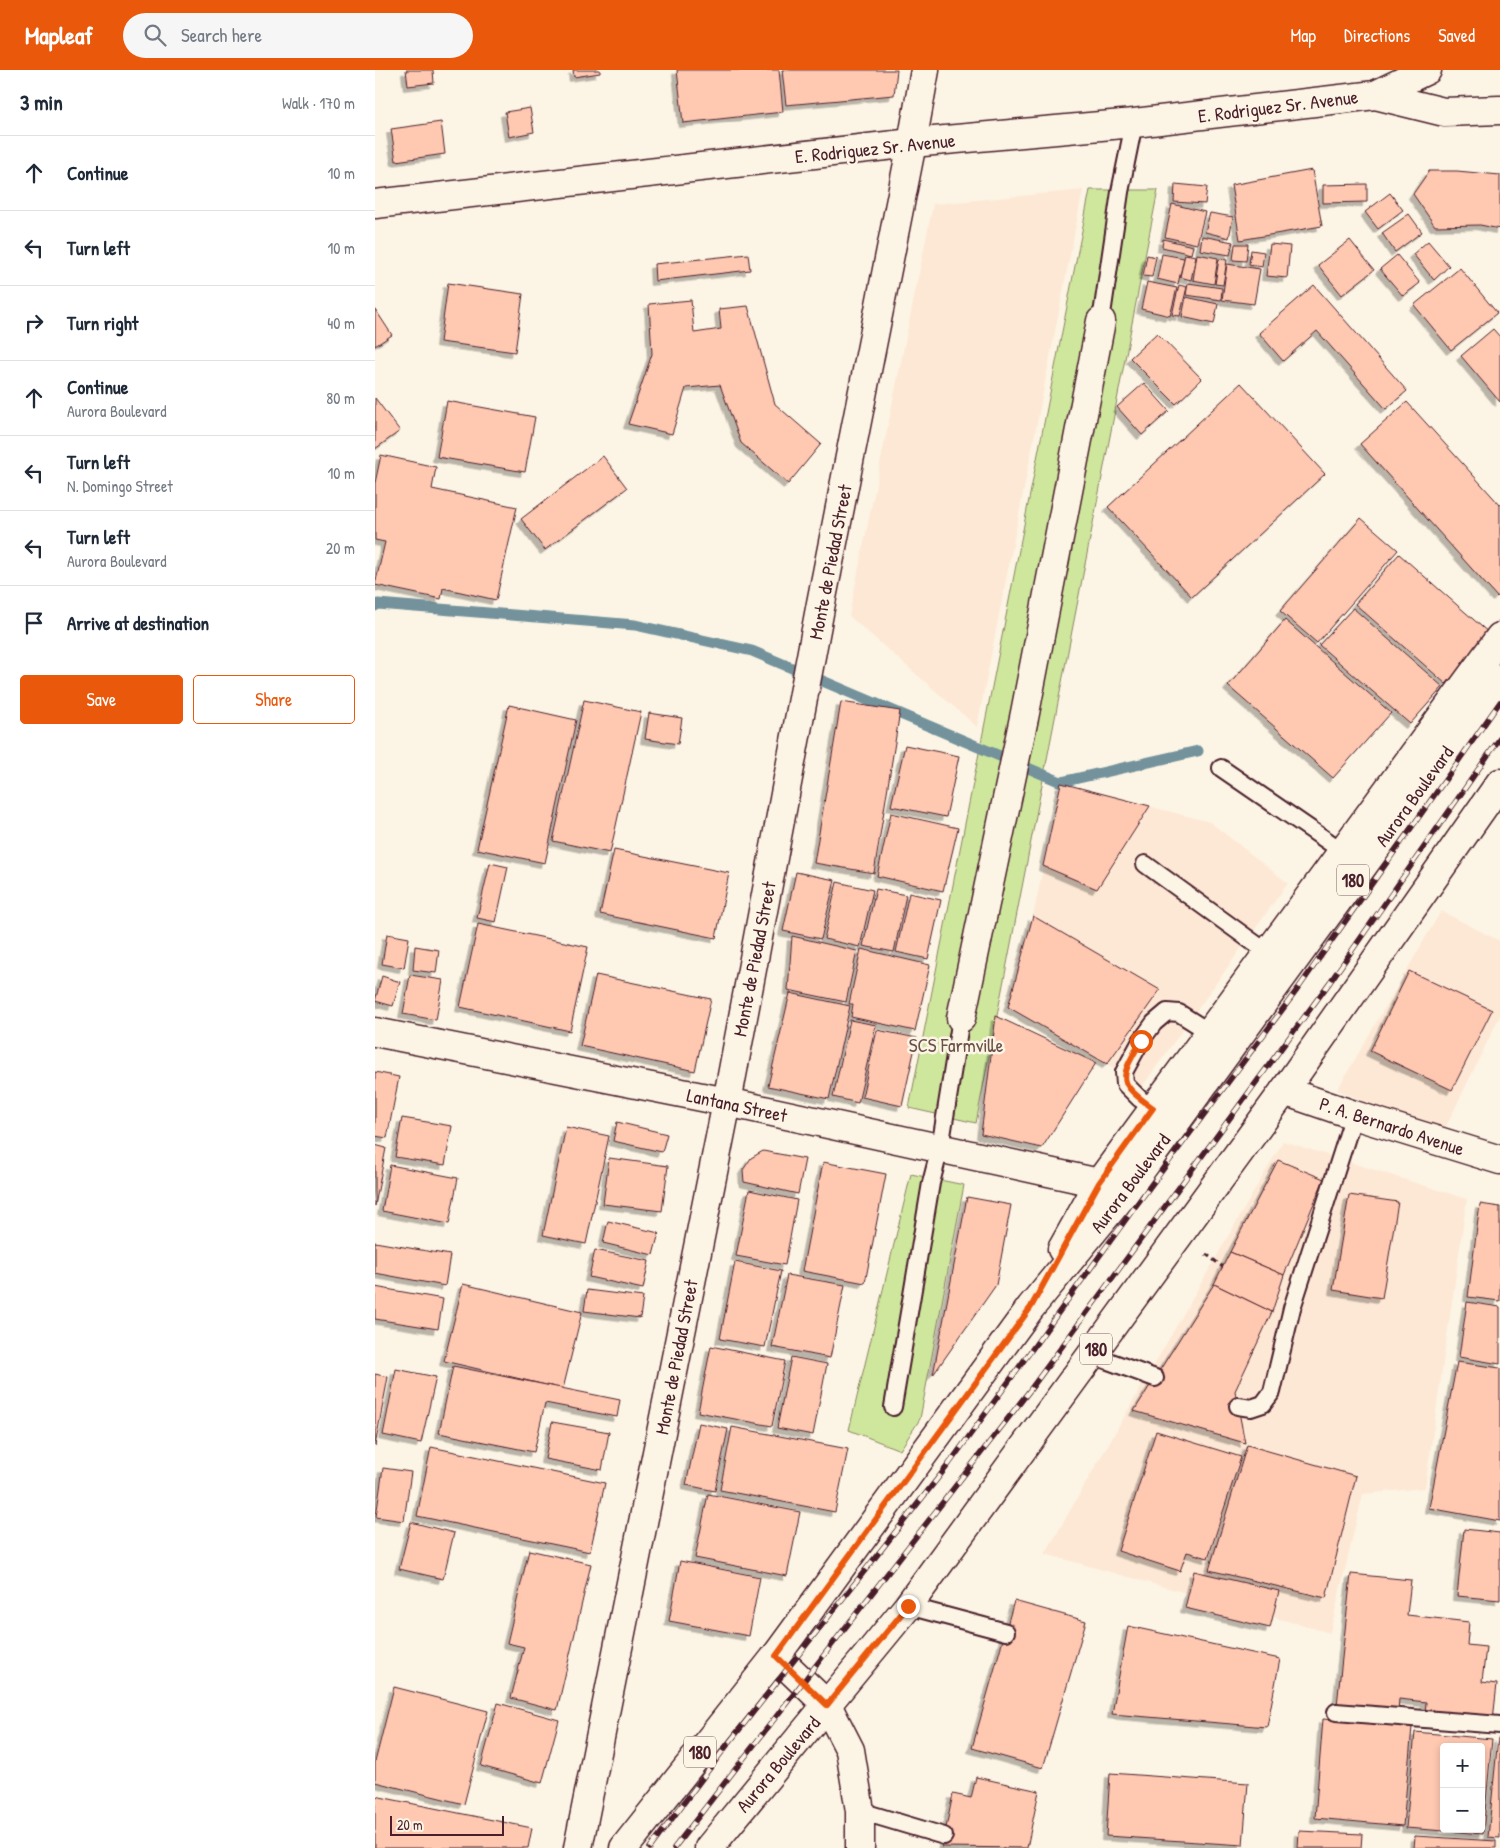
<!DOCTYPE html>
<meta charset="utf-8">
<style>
body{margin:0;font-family:"Patrick Hand",sans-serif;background:#f6f6f7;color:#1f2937}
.controls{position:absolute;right:15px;bottom:15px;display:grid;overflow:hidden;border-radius:5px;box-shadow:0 2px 8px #0003}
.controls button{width:45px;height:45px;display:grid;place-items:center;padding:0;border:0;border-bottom:1px solid #e0e1e3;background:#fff;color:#1f2937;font:25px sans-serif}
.scale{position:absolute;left:15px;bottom:12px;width:114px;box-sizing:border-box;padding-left:5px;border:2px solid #4a1f2b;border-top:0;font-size:14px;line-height:18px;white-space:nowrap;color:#4a1f2b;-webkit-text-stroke:4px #fcf5e5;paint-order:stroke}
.stop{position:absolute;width:15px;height:15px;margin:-11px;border:4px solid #ea580c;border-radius:50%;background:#fff}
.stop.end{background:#ea580c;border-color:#fff;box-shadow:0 1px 5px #0008}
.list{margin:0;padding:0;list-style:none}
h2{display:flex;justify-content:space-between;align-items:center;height:65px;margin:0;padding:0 20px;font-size:21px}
h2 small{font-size:16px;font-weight:400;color:#747a83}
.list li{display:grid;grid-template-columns:32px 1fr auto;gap:15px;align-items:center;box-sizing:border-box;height:75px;padding:0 20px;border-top:1px solid #e0e1e3}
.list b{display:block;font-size:19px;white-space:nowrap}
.list p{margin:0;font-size:16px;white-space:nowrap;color:#747a83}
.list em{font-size:16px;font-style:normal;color:#747a83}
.actions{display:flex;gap:10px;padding:15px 20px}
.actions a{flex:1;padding:11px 0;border:1px solid #ea580c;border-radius:5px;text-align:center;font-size:18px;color:#ea580c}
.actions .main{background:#ea580c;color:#fff}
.icon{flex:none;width:28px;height:28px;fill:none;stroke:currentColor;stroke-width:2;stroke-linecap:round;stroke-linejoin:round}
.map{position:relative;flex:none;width:1125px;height:1778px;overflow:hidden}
header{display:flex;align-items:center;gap:30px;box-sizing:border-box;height:70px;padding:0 25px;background:#ea580c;color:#fff}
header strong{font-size:24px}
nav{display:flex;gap:28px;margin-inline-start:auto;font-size:18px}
.search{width:350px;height:45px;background:#f6f6f7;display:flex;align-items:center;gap:12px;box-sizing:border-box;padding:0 18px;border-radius:28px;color:#747a83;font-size:19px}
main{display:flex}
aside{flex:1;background:#fff}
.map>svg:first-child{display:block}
</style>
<header>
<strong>Mapleaf</strong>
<div class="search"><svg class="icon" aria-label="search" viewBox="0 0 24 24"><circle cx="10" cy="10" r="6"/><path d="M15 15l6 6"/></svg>Search here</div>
<nav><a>Map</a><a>Directions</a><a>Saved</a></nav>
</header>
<main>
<aside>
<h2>3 min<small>Walk · 170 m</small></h2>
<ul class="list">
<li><svg class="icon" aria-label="ahead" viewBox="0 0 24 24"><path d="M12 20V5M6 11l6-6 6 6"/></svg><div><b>Continue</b></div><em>10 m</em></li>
<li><svg class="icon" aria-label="left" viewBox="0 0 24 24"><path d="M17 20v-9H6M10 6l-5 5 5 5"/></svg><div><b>Turn left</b></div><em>10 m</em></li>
<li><svg class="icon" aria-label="right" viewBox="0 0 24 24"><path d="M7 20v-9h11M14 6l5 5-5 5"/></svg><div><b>Turn right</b></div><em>40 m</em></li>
<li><svg class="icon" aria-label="ahead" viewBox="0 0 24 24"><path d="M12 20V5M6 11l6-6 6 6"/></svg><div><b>Continue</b><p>Aurora Boulevard</p></div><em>80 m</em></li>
<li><svg class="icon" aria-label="left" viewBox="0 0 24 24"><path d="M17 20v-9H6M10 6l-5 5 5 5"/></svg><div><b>Turn left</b><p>N. Domingo Street</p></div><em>10 m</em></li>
<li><svg class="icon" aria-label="left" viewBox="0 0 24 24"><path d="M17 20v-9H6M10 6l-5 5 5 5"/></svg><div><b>Turn left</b><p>Aurora Boulevard</p></div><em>20 m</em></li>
<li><svg class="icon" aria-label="arrive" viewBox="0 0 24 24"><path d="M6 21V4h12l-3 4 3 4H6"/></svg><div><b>Arrive at destination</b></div></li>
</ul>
<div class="actions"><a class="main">Save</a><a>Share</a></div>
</aside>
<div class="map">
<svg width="1125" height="1778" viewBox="0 0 1125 1778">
<defs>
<filter id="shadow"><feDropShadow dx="-4.5" dy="4.5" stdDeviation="0" flood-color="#0004"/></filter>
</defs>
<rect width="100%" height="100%" fill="#fcf5e5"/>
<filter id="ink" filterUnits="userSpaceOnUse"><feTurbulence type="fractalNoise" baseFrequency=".02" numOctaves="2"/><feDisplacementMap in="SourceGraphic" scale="10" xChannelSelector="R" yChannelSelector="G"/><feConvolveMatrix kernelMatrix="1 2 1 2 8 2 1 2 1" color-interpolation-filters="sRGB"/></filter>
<g filter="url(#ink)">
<!-- built -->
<g fill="#fde8d5">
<path d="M 708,120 L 602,657 L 474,546 L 558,134 Z"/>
<path d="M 686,713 L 835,752 L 913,813 L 767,1017 L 732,994 L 633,937 L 658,846 Z"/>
<path d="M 1066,841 L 1125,871 L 1125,946 L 1067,1065 L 962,1020 Z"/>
<path d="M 908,1071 L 1092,1129 L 1050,1418 L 988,1424 L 955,1563 L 670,1484 Z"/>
</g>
<!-- green -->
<g fill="#cee79d" stroke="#8c8364">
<path d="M 715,120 L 783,120 L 601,1053 L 534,1038 Z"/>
<path d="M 536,1104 L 589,1115 L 545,1349 L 525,1380 L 474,1360 Z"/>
</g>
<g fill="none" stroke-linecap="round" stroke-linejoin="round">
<!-- stream -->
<path stroke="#73929c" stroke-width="11" d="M 0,536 L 3,534 L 260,555 L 377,581 L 686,712 L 823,681"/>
</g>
<!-- building -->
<g fill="#ffc8b1" stroke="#4a1f2b" fill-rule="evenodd" filter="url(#shadow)">
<path d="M 31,0 L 58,0 L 59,13 L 33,16 Z"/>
<path d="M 198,0 L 225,0 L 225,3 L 199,7 Z"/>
<path d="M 302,0 L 404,0 L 408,42 L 308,53 Z"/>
<path d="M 407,0 L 522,0 L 519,25 L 411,35 Z"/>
<path d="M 155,38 L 159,62 L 134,67 L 130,42 Z"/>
<path d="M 66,52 L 70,84 L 21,91 L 16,59 Z"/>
<path d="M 937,100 L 947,156 L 865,170 L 856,115 Z"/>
<path d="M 1054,101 L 1082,101 L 1125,105 L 1125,159 L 1105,155 L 1060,156 L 1038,124 Z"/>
<path d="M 800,114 L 832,117 L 830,134 L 799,132 Z"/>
<path d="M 992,114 L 992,132 L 948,133 L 948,115 Z"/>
<path d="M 1015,123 L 1028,140 L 1003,159 L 990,142 Z"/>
<path d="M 797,134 L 830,142 L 822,174 L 790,167 Z"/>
<path d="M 835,143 L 858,147 L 854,168 L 830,162 Z"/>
<path d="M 1034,144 L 1047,162 L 1020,182 L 1007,163 Z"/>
<path d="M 827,166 L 858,172 L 855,185 L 825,180 Z"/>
<path d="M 788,169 L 818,176 L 816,184 L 787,177 Z"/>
<path d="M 975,170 L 999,200 L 967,225 L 943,195 Z"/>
<path d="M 1053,171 L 1074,196 L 1059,210 L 1038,184 Z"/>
<path d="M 860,174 L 873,174 L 871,191 L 858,190 Z"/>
<path d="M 895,174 L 915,176 L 912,208 L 891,206 Z"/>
<path d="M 876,180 L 889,182 L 887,197 L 874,194 Z"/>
<path d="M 373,184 L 375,200 L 280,211 L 279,194 Z"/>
<path d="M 787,184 L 809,188 L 803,214 L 782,209 Z"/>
<path d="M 810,184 L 821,186 L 816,210 L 805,207 Z"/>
<path d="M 822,184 L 843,188 L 839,214 L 818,210 Z"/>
<path d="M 772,185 L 781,187 L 777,207 L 768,206 Z"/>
<path d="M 1022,185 L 1045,213 L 1028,226 L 1005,199 Z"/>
<path d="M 844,189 L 852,190 L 848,215 L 840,214 Z"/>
<path d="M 852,194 L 885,199 L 879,234 L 847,230 Z"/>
<path d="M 1085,198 L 1122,243 L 1076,280 L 1039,235 Z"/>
<path d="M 772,212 L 802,218 L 795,246 L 766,239 Z"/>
<path d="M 73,213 L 148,224 L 140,282 L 65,272 Z"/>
<path d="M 813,213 L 847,218 L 846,230 L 811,225 Z"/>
<path d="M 804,215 L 812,217 L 805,246 L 797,245 Z"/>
<path d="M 939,215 L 1032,321 L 1011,339 L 942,261 L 908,291 L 884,263 Z"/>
<path d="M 811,227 L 843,234 L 839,254 L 807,247 Z"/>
<path d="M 316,230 L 319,263 L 346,259 L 344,239 L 373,236 L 400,334 L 446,374 L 413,414 L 366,373 L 345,315 L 311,318 L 297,364 L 253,354 L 277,284 L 274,234 Z"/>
<path d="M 0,239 L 17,265 L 0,276 Z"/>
<path d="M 1118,259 L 1125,267 L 1125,332 L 1086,286 Z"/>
<path d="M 782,263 L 827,309 L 801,334 L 755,288 Z"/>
<path d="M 769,313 L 794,341 L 767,365 L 742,337 Z"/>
<path d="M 866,313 L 950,404 L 817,527 L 733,437 Z"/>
<path d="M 0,328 L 25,361 L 0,379 Z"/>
<path d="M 72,331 L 160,347 L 150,402 L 62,387 Z"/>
<path d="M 1032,332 L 1125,435 L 1125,524 L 1122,527 L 985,374 Z"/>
<path d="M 6,385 L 61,397 L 57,419 L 142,437 L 121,530 L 68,518 L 66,529 L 0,515 L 10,472 L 0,470 L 0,413 Z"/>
<path d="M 228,386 L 252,418 L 170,480 L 146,449 Z"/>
<path d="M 986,448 L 1023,480 L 942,573 L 905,541 Z"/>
<path d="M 1024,484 L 1115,564 L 1071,614 L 980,534 Z"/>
<path d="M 978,538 L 1068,617 L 1035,654 L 944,575 Z"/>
<path d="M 910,550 L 1016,643 L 958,708 L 853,616 Z"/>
<path d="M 209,630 L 266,642 L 235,783 L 178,771 Z"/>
<path d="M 466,632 L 525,641 L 499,803 L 439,793 Z"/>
<path d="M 134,635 L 201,650 L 170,793 L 102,779 Z"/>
<path d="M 274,643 L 307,648 L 303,674 L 270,669 Z"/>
<path d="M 530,675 L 584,686 L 571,747 L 516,736 Z"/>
<path d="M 686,713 L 775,736 L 722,819 L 668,796 Z"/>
<path d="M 516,743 L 583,758 L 568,821 L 502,806 Z"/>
<path d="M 239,780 L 354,803 L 341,868 L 225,844 Z"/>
<path d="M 115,793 L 133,797 L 121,852 L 102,848 Z"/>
<path d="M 421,802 L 460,810 L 446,869 L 408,861 Z"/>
<path d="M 462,812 L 498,820 L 485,877 L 449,869 Z"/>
<path d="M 501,819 L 531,825 L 519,882 L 488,876 Z"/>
<path d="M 534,823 L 566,830 L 553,889 L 521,882 Z"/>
<path d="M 658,846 L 785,920 L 732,994 L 633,937 Z"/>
<path d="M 103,854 L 213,877 L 195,961 L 85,937 Z"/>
<path d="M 12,864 L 34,868 L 29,898 L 7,894 Z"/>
<path d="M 417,866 L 482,881 L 471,932 L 413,920 Z"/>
<path d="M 40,876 L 64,880 L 61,903 L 38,900 Z"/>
<path d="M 486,879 L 555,895 L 540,961 L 476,947 L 478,934 L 474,934 Z"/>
<path d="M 1034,901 L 1117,940 L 1077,1020 L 995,981 Z"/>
<path d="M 35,905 L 68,910 L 61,950 L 28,944 Z"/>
<path d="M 221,905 L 336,929 L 320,1001 L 205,976 Z"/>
<path d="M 7,906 L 25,912 L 18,936 L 0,931 Z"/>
<path d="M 415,923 L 475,936 L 454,1029 L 393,1016 Z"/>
<path d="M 621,946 L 721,993 L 667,1078 L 606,1064 Z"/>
<path d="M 475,950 L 501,955 L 483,1033 L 458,1027 Z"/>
<path d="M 502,960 L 542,968 L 527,1036 L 487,1027 Z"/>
<path d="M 0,1002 L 24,1007 L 12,1068 L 0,1066 Z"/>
<path d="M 27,1048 L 77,1056 L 70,1095 L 20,1087 Z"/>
<path d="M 242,1052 L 292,1064 L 287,1082 L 238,1071 Z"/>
<path d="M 191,1057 L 234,1066 L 211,1174 L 168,1165 Z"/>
<path d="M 0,1075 L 11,1078 L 0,1136 Z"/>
<path d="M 388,1081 L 430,1089 L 423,1124 L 369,1112 L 368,1100 L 376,1088 Z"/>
<path d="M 234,1088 L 293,1096 L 287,1141 L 228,1134 Z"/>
<path d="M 903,1090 L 949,1109 L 909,1205 L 855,1182 Z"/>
<path d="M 448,1092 L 511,1104 L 490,1213 L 427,1201 Z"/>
<path d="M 15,1095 L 83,1108 L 74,1154 L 7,1141 Z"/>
<path d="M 374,1120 L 422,1130 L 410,1195 L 361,1186 Z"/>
<path d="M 974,1125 L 1023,1132 L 1007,1228 L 958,1220 Z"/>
<path d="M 592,1127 L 636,1135 L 621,1215 L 558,1305 Z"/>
<path d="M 1105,1134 L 1125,1137 L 1125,1231 L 1093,1227 Z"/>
<path d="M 233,1151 L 284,1163 L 278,1185 L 228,1173 Z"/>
<path d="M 0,1172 L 75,1185 L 70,1216 L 0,1203 Z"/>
<path d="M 220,1180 L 274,1191 L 268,1219 L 214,1207 Z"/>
<path d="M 855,1182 L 909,1205 L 897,1242 L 839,1214 Z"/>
<path d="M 360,1192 L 406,1201 L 390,1277 L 345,1269 Z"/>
<path d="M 412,1205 L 470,1215 L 455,1288 L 397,1277 Z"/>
<path d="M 88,1214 L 207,1242 L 188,1319 L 69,1291 Z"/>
<path d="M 839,1214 L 897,1242 L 860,1321 L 870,1373 L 759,1341 Z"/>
<path d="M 0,1217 L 68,1229 L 63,1259 L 0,1249 Z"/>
<path d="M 212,1220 L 268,1227 L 265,1248 L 209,1241 Z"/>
<path d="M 1092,1232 L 1125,1237 L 1125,1294 L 1084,1287 Z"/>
<path d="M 336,1276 L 410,1291 L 397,1356 L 323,1342 Z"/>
<path d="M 416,1287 L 452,1294 L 438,1365 L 402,1358 Z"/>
<path d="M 1082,1292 L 1125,1298 L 1125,1451 L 1054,1438 Z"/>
<path d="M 78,1296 L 245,1330 L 242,1347 L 170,1333 L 159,1382 L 64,1363 Z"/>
<path d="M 21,1299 L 61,1307 L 46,1373 L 8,1365 Z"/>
<path d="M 0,1304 L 13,1307 L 0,1376 Z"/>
<path d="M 177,1352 L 234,1362 L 227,1400 L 170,1389 Z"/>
<path d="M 324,1353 L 353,1359 L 340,1421 L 311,1415 Z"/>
<path d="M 357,1357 L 473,1379 L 460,1442 L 345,1420 Z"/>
<path d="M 781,1361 L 866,1387 L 833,1488 L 812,1482 L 805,1501 L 743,1481 Z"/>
<path d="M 872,1375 L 981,1406 L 951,1528 L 834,1500 Z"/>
<path d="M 56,1377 L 230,1413 L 215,1482 L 42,1446 Z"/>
<path d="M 8,1398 L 36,1402 L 29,1451 L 1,1447 Z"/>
<path d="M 333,1424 L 425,1442 L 412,1506 L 320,1488 Z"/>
<path d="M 36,1452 L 79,1463 L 68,1509 L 24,1499 Z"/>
<path d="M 1089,1459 L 1125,1463 L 1125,1530 L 1082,1526 Z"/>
<path d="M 154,1480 L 216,1494 L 182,1640 L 136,1628 L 149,1577 L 132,1573 Z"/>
<path d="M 305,1491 L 385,1507 L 374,1566 L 294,1551 Z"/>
<path d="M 819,1501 L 904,1521 L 895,1558 L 810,1538 Z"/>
<path d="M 976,1504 L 1036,1510 L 1032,1545 L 1094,1552 L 1092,1575 L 1111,1577 L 1107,1612 L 1122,1614 L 1118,1650 L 1050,1644 L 1051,1632 L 1024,1629 L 1023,1641 L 962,1635 Z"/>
<path d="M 639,1531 L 711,1551 L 668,1698 L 597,1678 Z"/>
<path d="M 753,1556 L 905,1589 L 892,1657 L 737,1644 Z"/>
<path d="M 19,1617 L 113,1641 L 89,1734 L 0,1712 L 0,1692 Z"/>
<path d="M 123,1633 L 184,1650 L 167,1713 L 106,1696 Z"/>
<path d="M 948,1649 L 1037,1657 L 1028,1756 L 940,1748 Z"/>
<path d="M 1040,1662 L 1117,1669 L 1108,1764 L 1031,1758 ZM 1069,1677 L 1106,1677 L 1106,1759 L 1069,1759 Z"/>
<path d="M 1123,1668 L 1125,1668 L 1125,1768 L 1113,1767 Z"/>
<path d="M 735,1703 L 873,1713 L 868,1775 L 731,1766 Z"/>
<path d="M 601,1707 L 664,1721 L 652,1778 L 567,1777 L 578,1724 L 596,1728 Z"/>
<path d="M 0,1726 L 157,1758 L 153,1778 L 0,1778 Z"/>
<path d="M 924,1761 L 987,1764 L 986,1778 L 923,1778 Z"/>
<path d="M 1040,1766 L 1121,1771 L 1121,1778 L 1039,1778 Z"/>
</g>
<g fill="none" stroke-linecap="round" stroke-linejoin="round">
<defs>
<g id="lane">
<path d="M 726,251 L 745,122 L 759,53"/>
<path d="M 846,698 L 967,781"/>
<path d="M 770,794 L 893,883"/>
<path d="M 778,1038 L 765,1029 L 750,1014 L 749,1002 L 766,971 L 779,953 L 792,942 L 804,943 L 834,962"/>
<path d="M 717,1285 L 780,1308"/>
<path d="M 863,1336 L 876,1338 L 888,1334 L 897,1322 L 917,1238 L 979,1045"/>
<path d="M 518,1337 L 556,1113 L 565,1078 L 586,948"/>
<path d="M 533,1536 L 631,1562"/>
<path d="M 961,1642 L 1125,1655"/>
<path d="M 485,1741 L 569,1766"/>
</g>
<g id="street">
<path d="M 586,948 L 650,643 L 726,251"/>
<path d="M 0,962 L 352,1032 L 724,1113"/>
</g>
<g id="secondary">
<path d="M 1000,25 L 1069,42 L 1125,40"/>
<path d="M 0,134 L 537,73 L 759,53 L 1000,25 L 1052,0"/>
<path d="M 909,1021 L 979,1045 L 1125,1090"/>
<path d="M 401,1586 L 452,1635 L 475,1680 L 485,1741 L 485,1778"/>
<path d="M 203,1778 L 352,1032 L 446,533 L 537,73 L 550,0"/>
</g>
<g id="primary">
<path d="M 687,1179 L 724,1113 L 1125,567"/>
<path d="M 249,1778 L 401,1586 L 656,1237 L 747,1126 L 1125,608"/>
<path d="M 334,1778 L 533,1536 L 909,1021 L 1125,713"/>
</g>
</defs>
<!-- lane casing -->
<use href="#lane" stroke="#4a1f2b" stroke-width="20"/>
<!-- street casing -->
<use href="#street" stroke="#4a1f2b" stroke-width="31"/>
<!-- secondary casing -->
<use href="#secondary" stroke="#4a1f2b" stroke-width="31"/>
<!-- primary casing -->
<use href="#primary" stroke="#4a1f2b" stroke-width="31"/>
<!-- path -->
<path stroke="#4a1f2b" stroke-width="3" stroke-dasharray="5 4" stroke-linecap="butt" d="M 831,1184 L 848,1197"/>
<!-- lane -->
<use href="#lane" stroke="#fcf5e5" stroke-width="16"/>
<!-- street -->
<use href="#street" stroke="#fcf5e5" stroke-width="28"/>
<!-- secondary -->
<use href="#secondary" stroke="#fcf5e5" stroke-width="28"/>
<!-- primary -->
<use href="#primary" stroke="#fcf5e5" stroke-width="28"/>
<defs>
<g id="rail">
<path d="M 275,1778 L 353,1674 L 574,1394 L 757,1141 L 922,920 L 1125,632"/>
<path d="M 299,1778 L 655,1320 L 955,912 L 1125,668"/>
</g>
</defs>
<!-- rail casing -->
<use href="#rail" stroke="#4a1f2b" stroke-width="5.5"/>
<!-- rail -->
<use href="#rail" stroke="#fcf5e5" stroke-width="4" stroke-dasharray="11" stroke-linecap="butt"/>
</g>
</g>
<g fill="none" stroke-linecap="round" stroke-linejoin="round" filter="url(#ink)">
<!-- route -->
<path stroke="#ea580c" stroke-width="6" d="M 533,1536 L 452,1635 L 401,1586 L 656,1237 L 724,1113 L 778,1038 C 741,1012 745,1008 766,971"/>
</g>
<g text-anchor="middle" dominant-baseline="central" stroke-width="5" stroke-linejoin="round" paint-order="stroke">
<!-- shield labels -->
<g fill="#fcf5e5" stroke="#7f5f63" stroke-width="1">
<rect x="962" y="794.5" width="32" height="31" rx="4"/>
<rect x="705" y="1263.5" width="32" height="31" rx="4"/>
<rect x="309" y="1666.5" width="32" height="31" rx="4"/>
</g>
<g font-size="18" font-weight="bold" fill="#4a1f2b">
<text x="978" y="810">180</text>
<text x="721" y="1279">180</text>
<text x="325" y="1682">180</text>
</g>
<!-- street labels -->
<g font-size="19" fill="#4a1f2b" stroke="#fcf5e5">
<text transform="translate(903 36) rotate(-7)">E. Rodriguez Sr. Avenue</text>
<text transform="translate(500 78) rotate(-6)">E. Rodriguez Sr. Avenue</text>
<text transform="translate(455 492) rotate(-79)">Monte de Piedad Street</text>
<text transform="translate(1039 726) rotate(-54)">Aurora Boulevard</text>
<text transform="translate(379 889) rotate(-79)">Monte de Piedad Street</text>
<text transform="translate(362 1035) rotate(12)">Lantana Street</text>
<text transform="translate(1017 1056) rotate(18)">P. A. Bernardo Avenue</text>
<text transform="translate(755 1113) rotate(-53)">Aurora Boulevard</text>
<text transform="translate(301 1287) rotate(-79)">Monte de Piedad Street</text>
<text transform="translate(403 1694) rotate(-50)">Aurora Boulevard</text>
</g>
<!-- park labels -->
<g font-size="19" fill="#6b5148" stroke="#fcf5e5">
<text x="581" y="975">SCS Farmville</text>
</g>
</g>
</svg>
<div class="controls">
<button>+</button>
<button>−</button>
</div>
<div class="scale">20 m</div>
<div class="stop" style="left:766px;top:971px"></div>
<div class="stop end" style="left:533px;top:1536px"></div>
</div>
</main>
